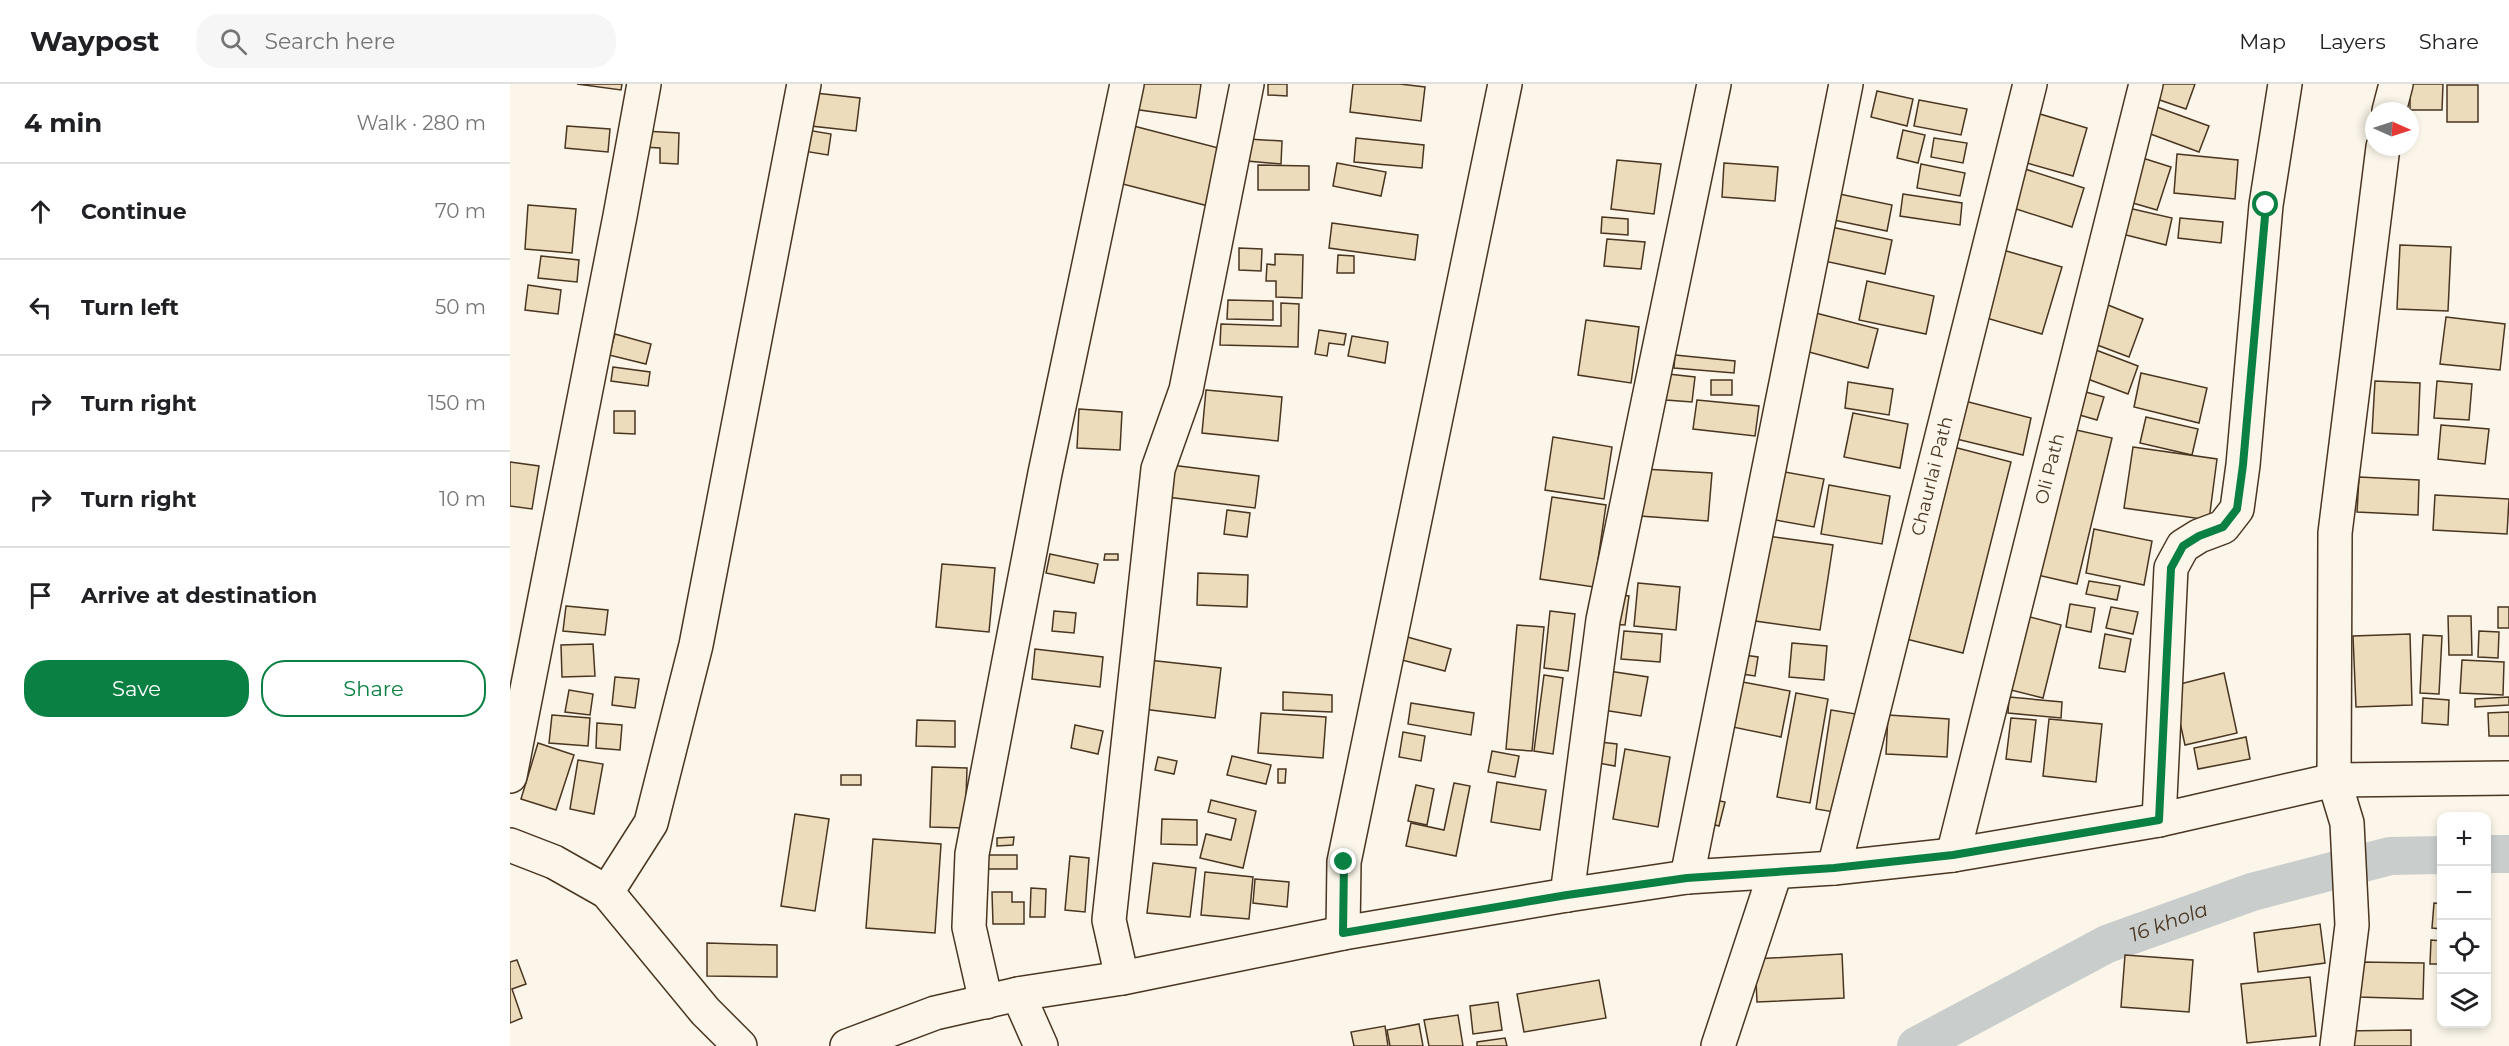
<!DOCTYPE html>
<meta charset="utf-8">
<style>
body{margin:0;font-family:Montserrat,sans-serif;background:#f6f6f6;color:#202124}
.controls{position:absolute;right:18px;bottom:18px;display:grid;overflow:hidden;border-radius:12px;box-shadow:0 3px 9px #0003}
.controls button{width:54px;height:54px;display:grid;place-items:center;padding:0;border:0;border-bottom:2px solid #e0e0e0;background:#fff;color:#202124;font:30px sans-serif}
.compass{position:absolute;left:1855px;top:18px;width:54px;height:54px;border-radius:50%;background:#fff;box-shadow:0 3px 9px #0003;rotate:93deg}
.stop{position:absolute;width:18px;height:18px;margin:-14px;border:4px solid #0b8043;border-radius:50%;background:#fff}
.stop.end{background:#0b8043;border-color:#fff;box-shadow:0 2px 6px #0008}
.list{margin:0;padding:0;list-style:none}
h2{display:flex;justify-content:space-between;align-items:center;height:78px;margin:0;padding:0 24px;font-size:26px}
h2 small{font-size:20px;font-weight:400;color:#757577}
.list li{display:grid;grid-template-columns:39px 1fr auto;gap:18px;align-items:center;box-sizing:border-box;height:96px;padding:0 24px;border-top:2px solid #e0e0e0}
.list b{display:block;font-size:22px;white-space:nowrap}
.list em{font-size:20px;font-style:normal;color:#757577}
.actions{display:flex;gap:12px;padding:18px 24px}
.actions a{flex:1;padding:14px 0;border:2px solid #0b8043;border-radius:24px;text-align:center;font-size:21px;color:#0b8043}
.actions .main{background:#0b8043;color:#fff}
.icon{flex:none;width:33px;height:33px;fill:none;stroke:currentColor;stroke-width:2;stroke-linecap:round;stroke-linejoin:round}
.map{position:relative;flex:none;width:1999px;height:962px;overflow:hidden}
header{display:flex;align-items:center;gap:36px;box-sizing:border-box;height:84px;padding:0 30px;background:#fff;border-bottom:2px solid #e0e0e0}
header strong{font-size:28px}
nav{display:flex;gap:33px;margin-inline-start:auto;font-size:21px}
.search{width:420px;height:54px;background:#f6f6f6;display:flex;align-items:center;gap:15px;box-sizing:border-box;padding:0 21px;border-radius:24px;color:#757577;font-size:22px}
main{display:flex}
aside{flex:1;background:#fff}
.map>svg:first-child{display:block}
</style>
<header>
<strong>Waypost</strong>
<div class="search"><svg class="icon" aria-label="search" viewBox="0 0 24 24"><circle cx="10" cy="10" r="6"/><path d="M15 15l6 6"/></svg>Search here</div>
<nav><a>Map</a><a>Layers</a><a>Share</a></nav>
</header>
<main>
<aside>
<h2>4 min<small>Walk · 280 m</small></h2>
<ul class="list">
<li><svg class="icon" aria-label="ahead" viewBox="0 0 24 24"><path d="M12 20V5M6 11l6-6 6 6"/></svg><div><b>Continue</b></div><em>70 m</em></li>
<li><svg class="icon" aria-label="left" viewBox="0 0 24 24"><path d="M17 20v-9H6M10 6l-5 5 5 5"/></svg><div><b>Turn left</b></div><em>50 m</em></li>
<li><svg class="icon" aria-label="right" viewBox="0 0 24 24"><path d="M7 20v-9h11M14 6l5 5-5 5"/></svg><div><b>Turn right</b></div><em>150 m</em></li>
<li><svg class="icon" aria-label="right" viewBox="0 0 24 24"><path d="M7 20v-9h11M14 6l5 5-5 5"/></svg><div><b>Turn right</b></div><em>10 m</em></li>
<li><svg class="icon" aria-label="arrive" viewBox="0 0 24 24"><path d="M6 21V4h12l-3 4 3 4H6"/></svg><div><b>Arrive at destination</b></div></li>
</ul>
<div class="actions"><a class="main">Save</a><a>Share</a></div>
</aside>
<div class="map">
<svg width="1999" height="962" viewBox="0 0 1999 962">
<rect width="100%" height="100%" fill="#fbf6e9"/>
<g fill="none" stroke-linecap="round" stroke-linejoin="round">
<!-- canal -->
<g stroke="#c9cecd" stroke-width="38">
<path d="M 1976,770 L 1999,770"/>
<path id="s1" d="M 1406,962 L 1597,860 L 1742,808 L 1880,772 L 1932,771"/>
</g>
</g>
<!-- building -->
<g fill="#ecdcbc" stroke="#4a3520" stroke-width="1.5">
<path d="M 67,0 L 112,0 L 111,6 Z"/>
<path d="M 627,0 L 691,0 L 686,34 L 623,25 Z"/>
<path d="M 758,0 L 777,0 L 777,12 L 758,11 Z"/>
<path d="M 843,0 L 890,0 L 915,3 L 911,37 L 840,28 Z"/>
<path d="M 1638,0 L 1685,0 L 1676,25 L 1635,11 Z"/>
<path d="M 1900,0 L 1933,0 L 1932,26 L 1900,26 Z"/>
<rect x="1937" y="1" width="31" height="37"/>
<path d="M 1367,7 L 1403,15 L 1397,42 L 1361,33 Z"/>
<path d="M 305,9 L 350,14 L 346,47 L 301,42 Z"/>
<path d="M 1409,16 L 1457,25 L 1451,51 L 1404,42 Z"/>
<path d="M 1636,19 L 1699,42 L 1689,68 L 1627,45 Z"/>
<path d="M 1520,27 L 1577,44 L 1563,92 L 1506,76 Z"/>
<path d="M 616,40 L 720,67 L 706,124 L 601,97 Z"/>
<path d="M 57,42 L 100,45 L 98,68 L 55,64 Z"/>
<path d="M 291,45 L 321,50 L 318,71 L 287,66 Z"/>
<path d="M 1393,46 L 1415,51 L 1408,79 L 1387,74 Z"/>
<path d="M 134,47 L 169,49 L 168,80 L 150,79 L 150,64 L 133,63 Z"/>
<path d="M 846,54 L 914,61 L 912,84 L 844,78 Z"/>
<path d="M 1424,54 L 1457,59 L 1453,79 L 1421,73 Z"/>
<path d="M 738,55 L 772,57 L 771,80 L 737,77 Z"/>
<path d="M 1667,70 L 1728,76 L 1725,115 L 1664,109 Z"/>
<path d="M 1623,71 L 1661,83 L 1647,126 L 1609,115 Z"/>
<path d="M 1107,76 L 1151,80 L 1144,130 L 1101,125 Z"/>
<path d="M 827,79 L 876,88 L 871,112 L 823,102 Z"/>
<path d="M 1214,79 L 1268,83 L 1265,117 L 1212,113 Z"/>
<path d="M 1411,80 L 1455,89 L 1450,112 L 1407,104 Z"/>
<path d="M 748,81 L 799,82 L 799,106 L 748,106 Z"/>
<path d="M 1509,83 L 1574,104 L 1562,143 L 1497,122 Z"/>
<path d="M 1320,108 L 1382,121 L 1377,147 L 1314,134 Z"/>
<path d="M 1393,110 L 1452,119 L 1450,141 L 1390,132 Z"/>
<path d="M 18,121 L 66,125 L 62,169 L 15,165 Z"/>
<path d="M 1614,123 L 1662,134 L 1656,161 L 1608,149 Z"/>
<path d="M 1092,133 L 1118,135 L 1118,151 L 1091,149 Z"/>
<path d="M 1670,134 L 1713,138 L 1711,159 L 1668,154 Z"/>
<path d="M 822,139 L 908,151 L 905,176 L 819,164 Z"/>
<path d="M 1312,141 L 1382,156 L 1375,190 L 1305,175 Z"/>
<path d="M 1097,155 L 1135,158 L 1131,185 L 1094,182 Z"/>
<path d="M 1890,161 L 1941,163 L 1938,227 L 1887,225 Z"/>
<path d="M 729,164 L 752,165 L 751,187 L 729,186 Z"/>
<path d="M 1486,164 L 1552,183 L 1532,250 L 1466,231 Z"/>
<path d="M 765,170 L 793,171 L 792,214 L 766,213 L 766,197 L 756,197 L 757,180 L 765,181 Z"/>
<path d="M 828,171 L 844,172 L 844,189 L 827,189 Z"/>
<path d="M 31,172 L 69,176 L 67,198 L 28,194 Z"/>
<path d="M 1357,197 L 1424,212 L 1416,250 L 1349,236 Z"/>
<path d="M 18,201 L 51,206 L 48,230 L 15,226 Z"/>
<path d="M 718,216 L 763,217 L 763,236 L 717,235 Z"/>
<path d="M 1588,217 L 1633,235 L 1619,273 L 1574,256 Z"/>
<path d="M 771,219 L 789,220 L 788,263 L 710,261 L 711,240 L 771,242 Z"/>
<path d="M 1298,227 L 1368,245 L 1358,284 L 1288,265 Z"/>
<path d="M 1936,233 L 1995,240 L 1990,286 L 1930,280 Z"/>
<path d="M 1076,236 L 1129,243 L 1121,299 L 1068,291 Z"/>
<path d="M 809,246 L 836,250 L 834,261 L 819,259 L 817,272 L 805,270 Z"/>
<path d="M 105,250 L 141,260 L 136,280 L 99,271 Z"/>
<path d="M 842,252 L 878,258 L 875,279 L 838,272 Z"/>
<path d="M 1578,263 L 1628,282 L 1618,310 L 1567,291 Z"/>
<path d="M 1165,271 L 1225,277 L 1224,289 L 1164,284 Z"/>
<path d="M 103,283 L 140,288 L 138,302 L 101,297 Z"/>
<path d="M 1631,289 L 1697,304 L 1689,339 L 1624,323 Z"/>
<path d="M 1158,290 L 1185,293 L 1182,318 L 1156,316 Z"/>
<rect x="1201" y="296" width="21" height="15"/>
<path d="M 1865,297 L 1910,299 L 1908,351 L 1862,349 Z"/>
<path d="M 1927,297 L 1962,300 L 1959,336 L 1924,334 Z"/>
<path d="M 1338,298 L 1383,305 L 1379,331 L 1335,324 Z"/>
<path d="M 1565,305 L 1594,313 L 1587,336 L 1559,328 Z"/>
<path d="M 696,306 L 772,313 L 768,357 L 692,349 Z"/>
<path d="M 1447,315 L 1521,334 L 1513,371 L 1438,353 Z"/>
<path d="M 1187,316 L 1249,322 L 1245,352 L 1183,345 Z"/>
<path d="M 569,325 L 612,328 L 610,366 L 567,364 Z"/>
<path d="M 104,327 L 125,327 L 125,350 L 104,349 Z"/>
<path d="M 1343,329 L 1398,340 L 1390,384 L 1334,373 Z"/>
<path d="M 1636,333 L 1688,345 L 1682,371 L 1630,359 Z"/>
<path d="M 1931,341 L 1979,345 L 1975,380 L 1928,375 Z"/>
<path d="M 1553,343 L 1602,354 L 1567,500 L 1519,489 Z"/>
<path d="M 1043,353 L 1102,363 L 1094,415 L 1035,406 Z"/>
<path d="M 1436,361 L 1501,378 L 1453,569 L 1388,553 Z"/>
<path d="M 1623,363 L 1707,375 L 1699,436 L 1614,424 Z"/>
<path d="M 0,378 L 29,382 L 22,425 L 0,422 Z"/>
<path d="M 661,381 L 749,392 L 745,424 L 657,413 Z"/>
<path d="M 1134,385 L 1202,389 L 1198,437 L 1130,432 Z"/>
<path d="M 1264,386 L 1314,395 L 1304,443 L 1255,434 Z"/>
<path d="M 1849,393 L 1909,396 L 1908,431 L 1847,428 Z"/>
<path d="M 1319,401 L 1380,412 L 1372,460 L 1311,450 Z"/>
<path d="M 1925,411 L 1999,415 L 1997,450 L 1923,446 Z"/>
<path d="M 1042,413 L 1096,421 L 1084,503 L 1030,495 Z"/>
<path d="M 717,426 L 740,429 L 737,453 L 714,450 Z"/>
<path d="M 1584,445 L 1642,457 L 1634,501 L 1576,489 Z"/>
<path d="M 1250,451 L 1323,461 L 1310,546 L 1238,536 Z"/>
<path d="M 540,470 L 588,480 L 584,499 L 536,489 Z"/>
<path d="M 595,470 L 608,470 L 608,476 L 594,476 Z"/>
<path d="M 432,480 L 485,484 L 479,548 L 426,543 Z"/>
<path d="M 688,489 L 738,491 L 737,523 L 687,521 Z"/>
<path d="M 1579,497 L 1610,502 L 1607,516 L 1576,510 Z"/>
<path d="M 1128,499 L 1170,503 L 1166,546 L 1124,542 Z"/>
<path d="M 1102,510 L 1119,512 L 1115,541 L 1098,540 Z"/>
<path d="M 1560,520 L 1585,524 L 1581,548 L 1556,543 Z"/>
<path d="M 56,522 L 98,526 L 95,551 L 53,547 Z"/>
<path d="M 1601,523 L 1628,528 L 1623,550 L 1596,544 Z"/>
<rect x="1988" y="523" width="11" height="21"/>
<path d="M 544,527 L 566,529 L 564,549 L 542,547 Z"/>
<path d="M 1040,527 L 1065,530 L 1058,587 L 1034,584 Z"/>
<path d="M 1508,530 L 1551,541 L 1533,614 L 1489,603 Z"/>
<path d="M 1938,532 L 1961,532 L 1962,571 L 1939,571 Z"/>
<path d="M 1007,541 L 1034,543 L 1022,667 L 996,665 Z"/>
<path d="M 1114,547 L 1152,550 L 1150,578 L 1111,575 Z"/>
<path d="M 1969,547 L 1989,548 L 1988,574 L 1968,573 Z"/>
<path d="M 1595,550 L 1621,555 L 1615,588 L 1589,584 Z"/>
<path d="M 1900,550 L 1902,621 L 1846,623 L 1843,552 Z"/>
<path d="M 890,551 L 941,565 L 935,587 L 884,574 Z"/>
<path d="M 1913,551 L 1932,552 L 1929,610 L 1910,609 Z"/>
<path d="M 1282,559 L 1317,562 L 1314,596 L 1279,593 Z"/>
<path d="M 83,560 L 85,592 L 52,593 L 51,561 Z"/>
<path d="M 525,565 L 593,573 L 590,603 L 522,595 Z"/>
<path d="M 1234,571 L 1248,573 L 1245,592 L 1232,590 Z"/>
<path d="M 638,576 L 711,584 L 705,634 L 633,625 Z"/>
<path d="M 1952,576 L 1994,578 L 1993,611 L 1950,609 Z"/>
<path d="M 1092,586 L 1138,593 L 1131,632 L 1087,625 Z"/>
<path d="M 1714,589 L 1727,649 L 1675,661 L 1662,602 Z"/>
<path d="M 1034,591 L 1053,594 L 1043,670 L 1024,667 Z"/>
<path d="M 105,593 L 129,595 L 125,624 L 102,621 Z"/>
<path d="M 1222,596 L 1280,607 L 1271,653 L 1213,641 Z"/>
<path d="M 59,606 L 83,610 L 80,631 L 55,628 Z"/>
<path d="M 773,608 L 822,611 L 822,628 L 773,626 Z"/>
<path d="M 1286,609 L 1318,615 L 1300,719 L 1267,713 Z"/>
<path d="M 1499,613 L 1552,618 L 1551,634 L 1498,629 Z"/>
<path d="M 1999,613 L 1999,621 L 1965,623 L 1965,615 Z"/>
<path d="M 1913,614 L 1939,616 L 1938,641 L 1912,639 Z"/>
<path d="M 901,619 L 964,629 L 961,651 L 898,640 Z"/>
<path d="M 1321,626 L 1346,630 L 1330,729 L 1306,725 Z"/>
<path d="M 1999,628 L 1999,652 L 1979,652 L 1978,629 Z"/>
<path d="M 751,629 L 816,633 L 813,674 L 748,669 Z"/>
<path d="M 42,631 L 80,634 L 78,662 L 39,659 Z"/>
<path d="M 1378,631 L 1439,635 L 1437,673 L 1376,670 Z"/>
<path d="M 1501,634 L 1526,636 L 1521,678 L 1496,675 Z"/>
<path d="M 1539,635 L 1592,640 L 1586,698 L 1533,692 Z"/>
<path d="M 407,636 L 445,637 L 445,663 L 406,662 Z"/>
<path d="M 87,639 L 112,641 L 110,666 L 86,664 Z"/>
<path d="M 565,641 L 593,647 L 588,670 L 561,664 Z"/>
<path d="M 893,648 L 915,652 L 911,677 L 889,673 Z"/>
<path d="M 1736,653 L 1740,675 L 1688,685 L 1684,664 Z"/>
<path d="M 1090,658 L 1107,660 L 1105,682 L 1088,679 Z"/>
<path d="M 28,659 L 64,671 L 46,726 L 11,715 Z"/>
<path d="M 1115,665 L 1160,673 L 1148,743 L 1103,735 Z"/>
<path d="M 982,667 L 1009,672 L 1005,693 L 978,688 Z"/>
<path d="M 722,672 L 761,681 L 756,700 L 717,691 Z"/>
<path d="M 648,673 L 667,677 L 664,690 L 645,686 Z"/>
<path d="M 68,676 L 93,680 L 84,730 L 60,725 Z"/>
<path d="M 422,683 L 457,684 L 455,744 L 420,743 Z"/>
<path d="M 768,685 L 776,685 L 775,699 L 768,699 Z"/>
<rect x="331" y="691" width="20" height="10"/>
<path d="M 987,698 L 1036,706 L 1030,746 L 981,738 Z"/>
<path d="M 944,699 L 960,702 L 946,772 L 896,762 L 901,739 L 934,746 Z"/>
<path d="M 906,701 L 924,705 L 917,741 L 898,737 Z"/>
<path d="M 1196,714 L 1215,718 L 1209,742 L 1191,737 Z"/>
<path d="M 701,716 L 746,727 L 733,784 L 690,774 L 696,750 L 721,756 L 726,735 L 698,728 Z"/>
<path d="M 285,730 L 319,735 L 305,827 L 271,822 Z"/>
<path d="M 652,735 L 687,736 L 687,761 L 651,760 Z"/>
<path d="M 504,753 L 503,761 L 487,762 L 487,754 Z"/>
<path d="M 363,755 L 431,760 L 425,849 L 356,844 Z"/>
<rect x="478" y="771" width="29" height="14"/>
<path d="M 560,772 L 579,774 L 575,828 L 555,826 Z"/>
<path d="M 643,779 L 686,784 L 680,833 L 637,829 Z"/>
<path d="M 695,788 L 743,793 L 739,835 L 691,831 Z"/>
<path d="M 745,795 L 779,798 L 777,823 L 743,819 Z"/>
<path d="M 521,804 L 536,805 L 535,833 L 520,833 Z"/>
<path d="M 482,808 L 502,808 L 502,818 L 514,818 L 514,840 L 483,840 Z"/>
<path d="M 1924,819 L 1932,820 L 1932,845 L 1922,844 Z"/>
<path d="M 1810,840 L 1815,879 L 1748,888 L 1744,849 Z"/>
<path d="M 1976,854 L 1979,855 L 1976,889 Z"/>
<path d="M 1921,856 L 1932,857 L 1932,880 L 1920,880 Z"/>
<path d="M 197,859 L 267,861 L 267,893 L 197,892 Z"/>
<path d="M 1332,870 L 1334,914 L 1247,918 L 1245,875 Z"/>
<path d="M 1615,871 L 1683,876 L 1679,928 L 1611,923 Z"/>
<path d="M 7,876 L 16,900 L 2,905 L 12,934 L 0,939 L 0,878 Z"/>
<path d="M 1851,878 L 1914,879 L 1913,915 L 1849,913 Z"/>
<path d="M 1800,893 L 1806,952 L 1737,959 L 1731,900 Z"/>
<path d="M 1089,896 L 1096,934 L 1014,948 L 1007,910 Z"/>
<path d="M 988,918 L 992,946 L 963,950 L 960,922 Z"/>
<path d="M 948,931 L 953,962 L 919,962 L 914,936 Z"/>
<path d="M 909,940 L 913,962 L 880,962 L 877,946 Z"/>
<path d="M 875,942 L 878,962 L 844,962 L 841,948 Z"/>
<path d="M 1901,946 L 1901,962 L 1834,962 L 1834,947 Z"/>
<path d="M 995,954 L 997,962 L 967,962 L 967,958 Z"/>
</g>
<g fill="none" stroke-linecap="round" stroke-linejoin="round">
<defs>
<g id="minor">
<path d="M 1879,27 L 1886,0"/>
<path d="M 0,692 L 110,132 L 134,0"/>
<path d="M 1649,736 L 1661,484 L 1673,462 L 1689,452 L 1713,443 L 1727,425 L 1733,381 L 1756,121 L 1775,0"/>
<path id="s2" d="M 1443,771 L 1636,0"/>
<path id="s3" d="M 1324,784 L 1520,0"/>
<path d="M 1177,793 L 1336,0"/>
<path d="M 97,808 L 141,739 L 186,561 L 294,0"/>
<path d="M 1057,811 L 1093,536 L 1204,0"/>
<path d="M 833,849 L 834,778 L 995,0"/>
<path d="M 612,894 L 599,836 L 648,385 L 676,306 L 737,0"/>
<path d="M 508,910 L 531,962"/>
<path d="M 476,918 L 459,843 L 462,770 L 535,389 L 617,0"/>
<path d="M 1208,962 L 1265,789"/>
<path d="M 1827,962 L 1842,841 L 1837,739 L 1824,696 L 1825,449 L 1873,63"/>
</g>
<g id="tertiary">
<path d="M 0,761 L 44,778 L 97,808 L 195,927 L 230,962"/>
<path d="M 337,962 L 425,929 L 508,910 L 612,894 L 833,849 L 1057,811 L 1177,793 L 1324,784 L 1443,771 L 1649,736 L 1824,696 L 1999,694"/>
</g>
</defs>
<!-- minor casing -->
<use href="#minor" stroke="#4a3520" stroke-width="36"/>
<!-- tertiary casing -->
<use href="#tertiary" stroke="#4a3520" stroke-width="36"/>
<!-- minor -->
<use href="#minor" stroke="#fbf6e9" stroke-width="33"/>
<!-- tertiary -->
<use href="#tertiary" stroke="#fbf6e9" stroke-width="33"/>
</g>
<g fill="none" stroke-linecap="round" stroke-linejoin="round">
<!-- route -->
<path stroke="#0b8043" stroke-width="8" d="M 834,778 L 833,849 L 1057,811 L 1177,794 L 1324,784 L 1443,771 L 1649,736 L 1661,484 L 1673,462 L 1689,452 L 1713,443 L 1727,425 L 1733,381 L 1756,121"/>
</g>
<g text-anchor="middle" dominant-baseline="central" stroke-width="4.5" stroke-linejoin="round" paint-order="stroke">
<!-- street labels -->
<g font-size="18" fill="#4a3520" stroke="#fbf6e9">
<text stroke="none"><textPath href="#s2" startOffset="398">Oli Path</textPath></text>
<text stroke="none"><textPath href="#s3" startOffset="404">Chaurlai Path</textPath></text>
</g>
<!-- water labels -->
<g font-size="20" font-style="italic" fill="#4a3520" stroke="#fbf6e9">
<text stroke="none"><textPath href="#s1" startOffset="282">16 khola</textPath></text>
</g>
</g>
</svg>
<div class="controls">
<button>+</button>
<button>−</button>
<button><svg class="icon" aria-label="locate" viewBox="0 0 24 24"><circle cx="12" cy="12" r="6"/><path d="M12 2v4M12 18v4M2 12h4M18 12h4"/></svg></button>
<button><svg class="icon" aria-label="layers" viewBox="0 0 24 24"><path d="M12 4l9 5-9 5-9-5zM3 14l9 5 9-5"/></svg></button>
</div>
<svg class="compass" viewBox="-18 -18 36 36"><path d="M0-13l5 13h-10z" fill="#e53935"/><path d="M0 13l5-13h-10z" fill="#757577"/></svg>
<div class="stop" style="left:1756px;top:121px"></div>
<div class="stop end" style="left:834px;top:778px"></div>
</div>
</main>
